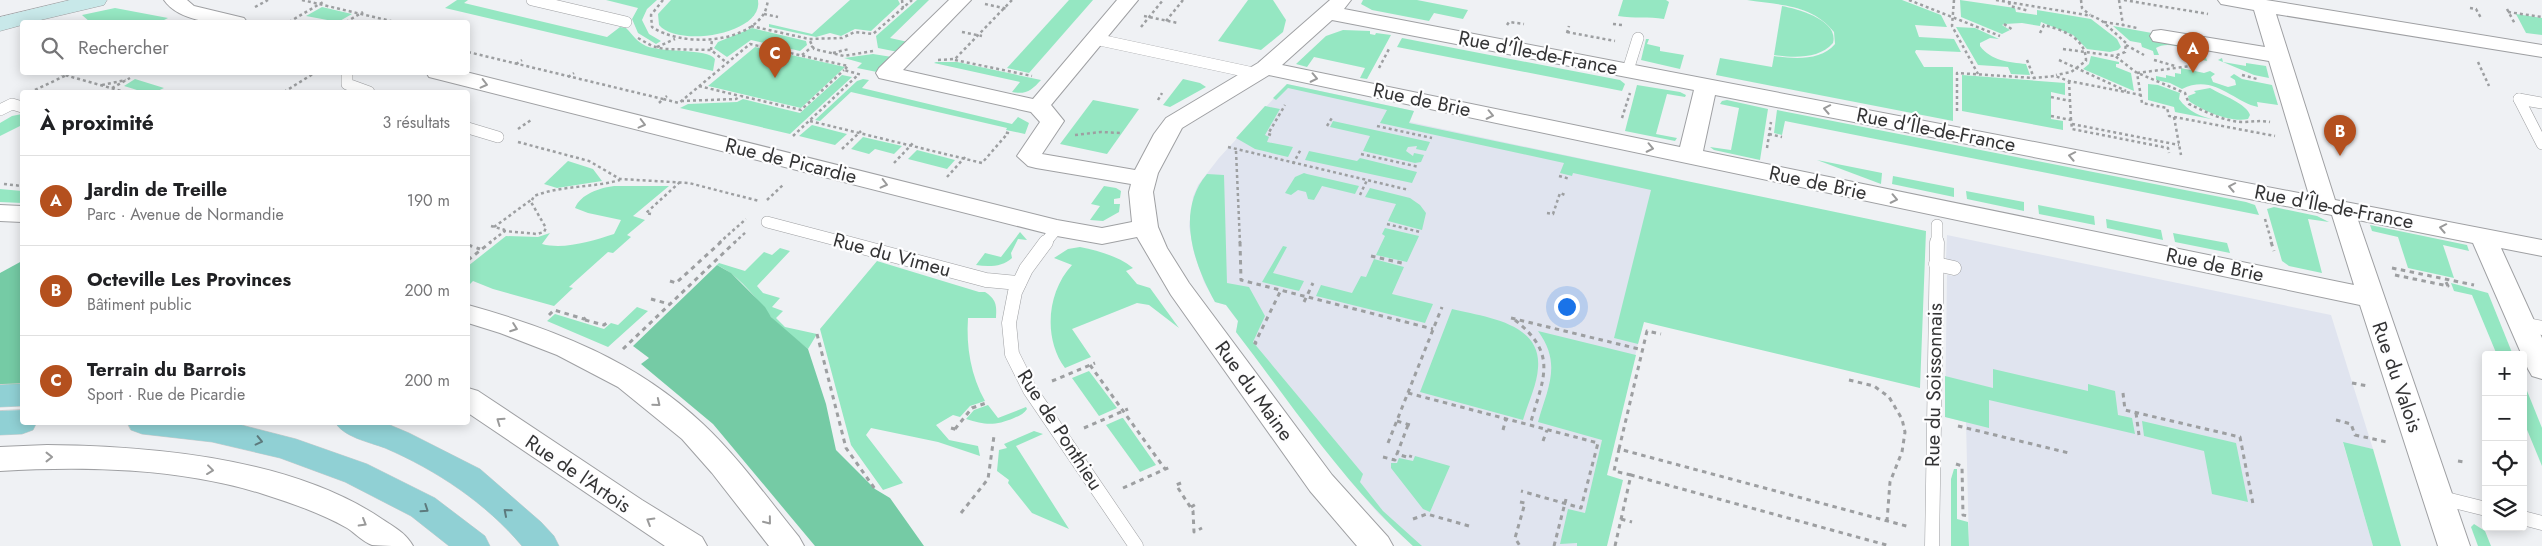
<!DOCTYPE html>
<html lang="fr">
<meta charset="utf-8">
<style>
body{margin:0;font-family:Jost,sans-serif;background:#f6f6f6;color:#202124}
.controls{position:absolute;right:15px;bottom:15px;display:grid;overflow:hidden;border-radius:5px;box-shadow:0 2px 12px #0003}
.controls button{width:45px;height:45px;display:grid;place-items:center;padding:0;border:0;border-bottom:1px solid #e0e0e0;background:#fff;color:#202124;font:25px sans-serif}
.you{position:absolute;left:1566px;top:306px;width:18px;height:18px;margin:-12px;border:4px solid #fff;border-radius:50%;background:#1a73e8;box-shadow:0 0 0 8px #1a73e833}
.badge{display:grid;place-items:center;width:32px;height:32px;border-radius:50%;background:#b4501e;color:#fff;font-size:16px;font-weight:700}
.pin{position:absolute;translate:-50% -41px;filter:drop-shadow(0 1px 2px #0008)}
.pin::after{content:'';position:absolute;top:26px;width:18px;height:15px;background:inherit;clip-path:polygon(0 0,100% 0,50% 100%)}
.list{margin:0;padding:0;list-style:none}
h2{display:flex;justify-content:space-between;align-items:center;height:65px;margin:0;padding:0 20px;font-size:21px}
h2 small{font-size:16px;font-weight:400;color:#757577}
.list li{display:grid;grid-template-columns:32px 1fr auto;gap:15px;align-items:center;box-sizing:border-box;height:90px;padding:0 20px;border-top:1px solid #e0e0e0}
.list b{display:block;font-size:19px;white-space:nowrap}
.list p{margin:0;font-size:16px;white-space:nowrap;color:#757577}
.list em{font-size:16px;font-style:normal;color:#757577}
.icon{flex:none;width:28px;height:28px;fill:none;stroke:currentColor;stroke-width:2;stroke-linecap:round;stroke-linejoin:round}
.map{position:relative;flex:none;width:2542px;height:546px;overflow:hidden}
.search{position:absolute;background:#fff;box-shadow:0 2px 12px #0003;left:20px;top:20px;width:450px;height:55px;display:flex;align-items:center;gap:12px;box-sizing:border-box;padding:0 18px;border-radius:5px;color:#757577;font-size:19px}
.panel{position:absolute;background:#fff;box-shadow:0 2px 12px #0003;left:20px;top:90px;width:450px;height:335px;border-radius:5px}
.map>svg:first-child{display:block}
</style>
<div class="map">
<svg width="2542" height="546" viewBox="0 0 2542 546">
<rect width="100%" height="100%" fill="#eff1f4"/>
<!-- built -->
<g fill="#e0e4ef">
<path d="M 1287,84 L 1414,111 L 1410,122 L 1678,179 L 1589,546 L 1413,546 L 1378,513 L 1351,482 L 1236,332 L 1238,321 L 1226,305 L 1215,302 L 1204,282 L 1194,253 L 1189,226 L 1193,197 L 1198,185 L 1219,158 Z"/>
<path d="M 1947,235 L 2331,315 L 2373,449 L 2343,443 L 2373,546 L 1969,546 L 1966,422 L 1945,417 L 1947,275 L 1954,276 L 1954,261 L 1946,259 Z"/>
</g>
<!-- green -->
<g fill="#95e7c2">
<path d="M 457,0 L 468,0 L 464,3 L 607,37 L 620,27 L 626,28 C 633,35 637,42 646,46 C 663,53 707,48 715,59 L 713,71 L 445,8 Z"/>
<path d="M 606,0 L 657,0 L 647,9 L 642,20 L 649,34 L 661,41 L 656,44 L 638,33 L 632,19 L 638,8 Z"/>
<path d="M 671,0 L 758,0 C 764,34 678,48 659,25 L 658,14 Z"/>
<path d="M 850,0 L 898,0 L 900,4 L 871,31 L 855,29 L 841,36 L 830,33 L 816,37 L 769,27 L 769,24 L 812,34 Z"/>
<path d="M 917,0 L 929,0 L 890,38 L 908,42 L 898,52 L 878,48 L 876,36 Z"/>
<path d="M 1069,0 L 1093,0 L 1029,73 L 1007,68 Z"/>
<path d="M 1248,0 L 1273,0 L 1286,20 L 1283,32 L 1261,50 L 1218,41 Z"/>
<path d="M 1363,0 L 1417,0 L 1468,10 L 1463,19 L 1434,13 L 1429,21 L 1372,10 L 1361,4 Z"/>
<path d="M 1623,0 L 1666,0 L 1669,2 L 1664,19 C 1649,16 1634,19 1618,16 Z"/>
<path d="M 1747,0 L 1902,0 L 1941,15 L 1947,27 L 1915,25 L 1919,37 L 1954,39 L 1961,52 L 1916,50 L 1915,52 L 1924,67 L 1953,67 L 1953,121 L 1716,75 L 1720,58 L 1772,67 L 1774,56 C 1794,59 1821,61 1835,44 L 1834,32 C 1812,4 1778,5 1747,0 Z"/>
<path d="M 1960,0 L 2015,8 L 2016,12 L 2037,15 L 2037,10 L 2091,19 L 2117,39 L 2121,47 L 2118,50 L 2110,52 L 2087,49 L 2073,35 L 2041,22 L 2040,26 L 2022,23 L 2004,24 L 2002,25 L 2010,30 L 2002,34 L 1961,17 Z"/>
<path d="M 1782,6 C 1798,9 1839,20 1833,43 C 1819,59 1794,58 1774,55 Z"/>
<path d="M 322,7 L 352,14 L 338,22 L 306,16 Z"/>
<path d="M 115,8 L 168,18 L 160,22 L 90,22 L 82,15 Z"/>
<path d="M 2516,14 L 2542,18 L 2542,35 L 2526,33 Z"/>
<path d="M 2113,26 L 2152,33 L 2203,47 L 2207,61 L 2194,58 C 2189,47 2166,41 2156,48 L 2159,55 L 2154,55 L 2153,51 L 2142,47 L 2141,43 L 2130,41 Z"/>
<path d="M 1956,27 L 1975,28 L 1999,39 L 1990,38 L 1980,43 L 1980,46 C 1991,61 2009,62 2026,64 L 2030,75 L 2011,74 L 2008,67 L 1978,65 Z"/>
<path d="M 752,28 L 806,41 L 807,45 L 800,51 L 751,40 L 727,57 L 714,48 L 718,42 Z"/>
<path d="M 1343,30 L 1370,31 L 1370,34 L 1375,35 L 1376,33 L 1391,35 L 1367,79 L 1360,78 L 1365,68 L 1314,57 L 1307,67 L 1296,64 L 1326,36 Z"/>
<path d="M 1402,38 L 1620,80 L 1625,84 L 1622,91 L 1397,47 Z"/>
<path d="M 1646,39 L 1649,39 L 1647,44 L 1660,47 L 1660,51 L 1684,55 L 1680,69 L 1641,60 Z"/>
<path d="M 755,47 L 845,67 L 801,108 L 708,86 Z"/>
<path d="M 873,54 L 892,57 L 877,72 L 857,68 L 862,63 L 844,58 Z"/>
<path d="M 2091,56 L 2119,62 L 2119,64 L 2116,64 L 2116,67 L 2131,73 L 2134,91 L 2083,69 L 2089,64 Z"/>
<path d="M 2222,58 L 2223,62 L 2246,66 L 2246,63 L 2266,66 L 2269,78 L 2254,75 L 2218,60 Z"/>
<path d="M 936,62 L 957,62 L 1041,80 C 1032,90 1026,95 1012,92 L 1020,82 L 934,63 Z"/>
<path d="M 2181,68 L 2204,73 L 2210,71 L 2215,74 L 2211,77 L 2213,82 L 2228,87 L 2236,85 L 2235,80 L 2230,77 L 2234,74 L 2242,79 L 2272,85 L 2278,105 L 2257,102 L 2258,107 C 2233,102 2214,73 2182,89 L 2170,83 L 2156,80 L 2156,76 L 2166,78 L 2166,75 L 2175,77 L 2175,73 L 2181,74 Z"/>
<path d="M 842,75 L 852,77 L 790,134 L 680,108 L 688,104 L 737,102 L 743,99 L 800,113 Z"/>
<path d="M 1962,75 L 2065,83 L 2065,95 L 2051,92 L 2051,119 L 2063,121 L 2063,130 L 1962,111 Z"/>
<path d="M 135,79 L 164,88 C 150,96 138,90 124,86 Z"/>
<path d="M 863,79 L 869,80 L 862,88 L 1012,124 L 1018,117 L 1029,123 L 1025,134 L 1006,130 L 1007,128 L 851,92 L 820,121 L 815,120 L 857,81 Z"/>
<path d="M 1183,79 L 1200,83 L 1206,87 L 1170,107 L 1163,105 Z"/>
<path d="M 1287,84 L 1414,111 L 1409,123 L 1926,231 L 1920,388 L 1644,322 L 1638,344 L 1614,338 L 1651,190 L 1573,173 L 1572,176 L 1560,173 L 1564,163 L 1380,123 L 1387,110 L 1288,88 L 1276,100 L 1273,98 Z"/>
<path d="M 2148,84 L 2158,85 L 2180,93 L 2179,99 C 2188,112 2202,117 2216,120 L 2175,112 L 2174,107 L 2148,100 Z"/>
<path d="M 1637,85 L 1680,92 L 1686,95 L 1685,97 L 1667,94 L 1656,134 L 1677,138 L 1675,141 L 1625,131 Z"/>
<path d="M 2210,88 C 2222,95 2247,104 2250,115 L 2248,119 C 2231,123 2203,111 2189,101 L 2188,96 L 2196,93 L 2194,91 Z"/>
<path d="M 1093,100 L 1139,109 L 1107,154 L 1060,144 Z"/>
<path d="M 1727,100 L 1768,109 L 1760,160 L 1714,150 L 1710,147 L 1731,150 L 1739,108 L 1720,104 L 1722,101 Z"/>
<path d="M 1265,106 L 1280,109 L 1265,135 L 1269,137 L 1267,142 L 1293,147 L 1288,157 L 1255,149 L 1236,138 Z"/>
<path d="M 1777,110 L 2246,202 L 2255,205 L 2259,215 L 1785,121 L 1782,135 L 1774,133 Z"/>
<path d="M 22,114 L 22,125 L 0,136 L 0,123 L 12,116 Z"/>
<path d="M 1333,121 L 1430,142 L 1426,151 L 1416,149 L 1417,146 L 1408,147 L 1406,151 L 1413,156 L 1414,153 L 1424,155 L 1421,162 L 1415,163 L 1363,151 L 1370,136 L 1330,127 Z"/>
<path d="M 812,125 L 847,134 L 835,145 L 799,136 Z"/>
<path d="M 863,137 L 902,146 L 894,154 L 875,149 L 869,154 L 851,149 Z"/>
<path d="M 917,150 L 955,160 L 947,169 L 908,159 Z"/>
<path d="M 1309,151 L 1357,161 L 1360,158 L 1417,172 L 1412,183 L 1305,160 Z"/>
<path d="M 1817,160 L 1882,173 L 1881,184 Z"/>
<path d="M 568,161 L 593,169 L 602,181 L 557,188 L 544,184 Z"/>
<path d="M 1304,173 L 1307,174 L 1359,186 L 1355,194 L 1322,186 L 1314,200 L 1308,199 L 1306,192 L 1298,190 L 1291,195 L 1285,193 L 1295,177 Z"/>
<path d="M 1207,174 L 1224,175 L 1227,283 L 1249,287 L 1265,316 L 1253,342 L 1363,474 L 1360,482 L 1383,511 L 1422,546 L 1413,546 C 1344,484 1292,405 1236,332 L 1238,321 L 1226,305 L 1215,302 C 1194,264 1175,212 1207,174 Z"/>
<path d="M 1893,176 L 1954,188 L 1954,197 L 1892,184 Z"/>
<path d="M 614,186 L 669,186 L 633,216 L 645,220 L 627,235 L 631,237 L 613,253 L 608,252 L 569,287 L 573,288 L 554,306 L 493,289 L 473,281 L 468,286 L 468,266 L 506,236 L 538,237 L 550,233 L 542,244 C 564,250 592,241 614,234 L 621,220 L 588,213 L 575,208 C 581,194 599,188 614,186 Z"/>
<path d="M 1104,186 L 1116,188 L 1121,191 L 1120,198 L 1114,199 L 1114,204 L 1120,204 L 1119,212 L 1103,221 L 1090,220 L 1100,206 L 1091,204 Z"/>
<path d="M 1370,188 L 1410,198 L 1420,205 L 1426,213 L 1422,230 L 1388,221 L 1396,204 L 1365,197 Z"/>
<path d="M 0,189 L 22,191 L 22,203 L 0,202 Z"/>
<path d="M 1966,191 L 2024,202 L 2024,211 L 1967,199 Z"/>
<path d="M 2038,205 L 2094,216 L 2095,225 L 2039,214 Z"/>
<path d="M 2274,207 L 2317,216 L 2329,222 L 2308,219 L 2322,273 L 2289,266 L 2282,261 L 2267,209 Z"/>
<path d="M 2106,219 L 2161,230 L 2163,240 L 2107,228 Z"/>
<path d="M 2370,225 L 2467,245 L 2469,251 L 2443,245 L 2454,278 L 2408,268 L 2398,237 L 2372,231 Z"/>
<path d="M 1385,228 L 1419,236 L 1407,262 L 1376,255 L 1385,236 L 1382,234 Z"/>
<path d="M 1020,232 L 1027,240 L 1018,239 L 1011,253 L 1012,258 C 1003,267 988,267 976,265 L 985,253 L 1001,257 Z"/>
<path d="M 2173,233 L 2227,243 L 2230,253 L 2175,242 Z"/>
<path d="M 1283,246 L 1287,247 L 1273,273 L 1304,281 L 1299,291 L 1262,282 Z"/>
<path d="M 1080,247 C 1099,251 1118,256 1133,268 L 1126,271 L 1137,284 L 1150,288 L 1179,328 L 1149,305 L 1137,303 L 1072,329 L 1091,357 L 1065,368 C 1043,338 1047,292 1072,265 L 1054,258 L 1068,249 Z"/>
<path d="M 780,248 L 790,251 L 757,286 L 763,293 L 780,298 L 772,307 L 783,311 L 776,318 L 785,327 L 817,334 L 808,349 C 796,339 780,328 770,316 C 756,298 739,275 717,265 L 719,263 L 745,271 L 764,252 L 772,255 Z"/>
<path d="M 1374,259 L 1404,267 L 1392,294 L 1433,304 L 1425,323 L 1316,296 L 1321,285 L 1352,293 L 1361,276 L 1366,277 Z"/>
<path d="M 877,261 L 979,292 L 985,292 C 996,299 997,305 996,318 L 968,318 C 966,347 971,376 985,401 L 970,406 L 960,417 L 953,415 L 936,425 L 949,440 L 978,446 L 980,456 L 938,442 L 871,428 L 866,435 L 903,483 L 883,490 L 851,445 L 820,329 Z"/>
<path d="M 2451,283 L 2488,293 L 2513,355 L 2497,355 L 2472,295 L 2454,291 Z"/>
<path d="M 637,307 L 648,311 L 608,347 L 547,321 L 555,314 L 604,329 L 611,323 L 618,325 Z"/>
<path d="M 1452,309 C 1484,317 1542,322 1538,368 C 1537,385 1528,403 1523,420 L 1420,392 Z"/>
<path d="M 1538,331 L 1636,355 L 1607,475 L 1623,480 L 1607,546 L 1577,546 L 1577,543 L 1560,544 L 1568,509 L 1585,513 L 1602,440 L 1538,422 C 1548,387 1562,364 1538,331 Z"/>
<path d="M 1993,369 L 2088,391 L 2088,384 L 2115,391 L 2118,415 L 2132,418 L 2135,434 L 1989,400 L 1989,428 L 1945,417 L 1945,376 L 1993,388 Z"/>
<path d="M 1089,371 L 1117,408 L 1099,416 L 1072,378 Z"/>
<path d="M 2523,381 L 2542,428 L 2542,466 L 2523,420 Z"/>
<path d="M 988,405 L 998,418 L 1026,407 L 1027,409 C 1024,414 1019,416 1014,418 C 995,426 985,425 966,419 L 974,410 Z"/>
<path d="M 1122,418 L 1123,418 L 1156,465 L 1140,472 L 1106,425 Z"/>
<path d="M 2142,421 L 2236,443 L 2248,502 L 2212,494 L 2204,451 L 2144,436 Z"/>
<path d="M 1034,431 L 1043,434 L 1016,446 L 1069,529 L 1032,513 L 1008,483 L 1009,480 L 997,471 L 999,450 L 1007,448 L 1004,444 Z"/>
<path d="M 2343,442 L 2373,449 L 2401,546 L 2373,546 Z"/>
<path d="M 1415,456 L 1450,466 L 1430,512 L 1423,509 L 1391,468 L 1391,463 L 1397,463 L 1399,458 L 1413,461 Z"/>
<path d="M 1954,469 L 1957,469 L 1957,519 L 1968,522 L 1969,546 L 1951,546 L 1951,479 Z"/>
<path d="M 2474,524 L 2485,531 L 2491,546 L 2478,546 L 2471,527 Z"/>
</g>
<!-- forest -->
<g fill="#75cba5">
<path d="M 22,261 L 22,385 L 0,386 L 0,273 Z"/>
<path d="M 717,265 L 731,273 L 765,307 L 771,317 L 808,349 L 826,404 L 836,450 L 875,489 L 890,498 L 924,546 L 815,546 L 713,424 L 641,364 L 649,358 L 633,346 Z"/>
</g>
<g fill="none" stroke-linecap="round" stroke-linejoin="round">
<defs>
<g id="lane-far1">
<path d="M 532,0 L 626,22"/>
<path d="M 1095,39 L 1258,74"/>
<path d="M 1628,70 L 1638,38"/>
<path d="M 347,72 L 347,84 L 369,92"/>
<path d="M 2519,99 L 2542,144"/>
<path d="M 2519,99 L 2542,103"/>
<path d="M 0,110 L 12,104 L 22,107"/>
<path d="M 468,128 L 498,137"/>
<path d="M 767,222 L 847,243"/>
<path d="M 1045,243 L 1057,228"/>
<path d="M 1937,243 L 1937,225"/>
</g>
<g id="lane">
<path d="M 843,242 L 986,280 L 1019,283"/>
<path d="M 1046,242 L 1026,269 L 1015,292 L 1009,323 L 1012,354 L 1030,390 L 1136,546"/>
<path d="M 1936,264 L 1954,268"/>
<path d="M 2522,324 L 2542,328"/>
<path d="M 2438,497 L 2486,509"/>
<path d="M 2523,518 L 2542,523"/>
<path d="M 1932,546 L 1937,242"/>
</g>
<g id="street">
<path d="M 164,0 L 187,0 L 194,6 L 244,18 L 247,22 C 222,25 180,23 164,0 Z"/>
<path d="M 949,0 L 971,0 L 903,70 L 1033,99 L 1117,0 L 1138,0 L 1051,105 L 1064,121 L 1042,154 L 1135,170 L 1154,134 L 1166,118 L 1258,63 L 1330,0 L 1351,0 L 1344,9 L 2309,195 L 2269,61 L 2153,41 L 2150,36 L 2153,31 L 2161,30 L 2265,47 L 2254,10 L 2221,4 L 2218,0 L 2266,0 L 2542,45 L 2542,57 L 2276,14 L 2335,200 L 2542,240 L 2542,256 L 2501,248 L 2542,338 L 2542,379 L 2532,376 L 2528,369 L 2473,243 L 2358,220 L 2470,546 L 2438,546 L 2360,305 L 1269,75 L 1182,128 L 1158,173 L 1153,192 L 1158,227 L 1167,248 L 1189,283 L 1332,475 L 1388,537 L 1393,546 L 1357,546 L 1310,491 L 1171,295 L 1137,237 L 1102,244 L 1057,236 L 429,77 L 426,72 L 466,72 L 1057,220 L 1102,228 L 1132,222 L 1129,192 L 1131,184 L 1036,168 L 1028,166 L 1017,156 L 1040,122 L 1031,112 L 879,78 L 876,73 L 879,68 ZM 1332,20 L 1694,90 L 1680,147 L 1282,65 ZM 1715,95 L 2332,215 L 2354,285 L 1703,151 Z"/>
<path d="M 0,205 L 22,206 L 22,222 L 0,221 Z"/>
<path d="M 468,305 C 554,329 637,361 703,424 C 739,458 768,499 799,537 L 804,546 L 769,546 L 712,473 L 682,439 L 618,387 L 557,355 L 500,333 L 468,323 Z"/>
<path d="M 468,388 L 478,391 L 642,500 L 702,537 L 707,546 L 665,546 L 468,413 Z"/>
<path d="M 47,445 C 153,446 292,458 382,519 C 394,527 406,533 413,546 C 402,546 382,546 372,545 C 363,542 355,533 347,528 C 321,513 291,503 263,494 C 179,468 87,466 0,471 L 0,447 Z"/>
</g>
<path id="secondary" d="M 70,0 L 107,0 L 104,5 L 32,22 L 22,22 L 22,25 L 0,31 L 0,17 Z"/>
<g id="primary">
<path d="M 22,384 L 22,406 L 0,407 L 0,385 Z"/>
<path d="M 22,410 L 22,422 L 37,422 L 33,430 L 22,434 L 0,435 L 0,411 Z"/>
<path d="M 127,422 L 230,422 L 296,439 L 367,464 L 435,498 L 485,536 L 490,546 L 449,546 L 411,516 L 345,482 L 280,458 L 212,442 L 142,434 L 131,430 Z"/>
<path d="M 335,422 L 383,422 L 409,433 L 480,469 L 541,522 L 554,536 L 559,546 L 522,546 C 486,503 436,470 385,448 C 369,442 343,437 335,422 Z"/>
</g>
</defs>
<!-- lane-far1 casing -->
<use href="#lane-far1" stroke="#9fa0a3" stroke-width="12"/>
<!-- lane casing -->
<use href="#lane" stroke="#9fa0a3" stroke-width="15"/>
<!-- street casing -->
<use href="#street" stroke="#9fa0a3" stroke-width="2"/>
<!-- secondary casing -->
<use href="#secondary" stroke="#9fa0a3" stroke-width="1"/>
<!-- primary casing -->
<use href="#primary" stroke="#cececf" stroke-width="1"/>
<!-- path-far1 -->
<g stroke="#9d9fa1" stroke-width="2.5" stroke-dasharray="3 3" stroke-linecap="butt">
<path d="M 302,0 L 395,22"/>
<path d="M 663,0 L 651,15 L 652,27 C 680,46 742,45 763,15 C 766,11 767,5 768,0"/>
<path d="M 902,0 L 903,8"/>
<path d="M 1909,0 L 2000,36"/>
<path d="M 1954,0 L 1952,26 L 1978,74"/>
<path d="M 1996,0 L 2092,16 L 2101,20 L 2126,43 L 2125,52 L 2115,56 L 2137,73 L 2142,103 L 2167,108 L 2169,116 L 2275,136"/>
<path d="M 2081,0 L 2082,8 L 2090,15"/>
<path d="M 2119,0 L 2123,25 L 2137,28"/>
<path d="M 2124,0 L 2208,14"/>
<path d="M 2009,2 L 2010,6 L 2029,11"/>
<path d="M 985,4 L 1008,9"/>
<path d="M 255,7 L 268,0"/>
<path d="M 2470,8 L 2476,9 L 2481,18"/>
<path d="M 2507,9 L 2515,24"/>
<path d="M 2508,12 L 2542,17"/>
<path d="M 764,14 L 778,17"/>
<path d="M 1144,16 L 1178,23"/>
<path d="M 1166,21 L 1183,0"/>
<path d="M 289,22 L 323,2"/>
<path d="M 346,22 L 363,12"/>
<path d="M 2104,22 L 2123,25"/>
<path d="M 1613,24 L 1622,25"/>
<path d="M 2004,24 L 2013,30"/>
<path d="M 1507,25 L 1509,22 L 1524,24"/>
<path d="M 751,26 L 809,39"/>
<path d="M 1141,27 L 1163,0"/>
<path d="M 962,32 L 982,36"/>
<path d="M 1567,32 L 1615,41"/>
<path d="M 1567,33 L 1569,26"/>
<path d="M 2040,33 L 2044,25 C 2063,30 2086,38 2086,61 L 2071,72 L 2056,75"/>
<path d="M 638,38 L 652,46 L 664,49 L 711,50 L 727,63"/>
<path d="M 2126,45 L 2144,55"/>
<path d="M 657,47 L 675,39"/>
<path d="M 2063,49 L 2115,56"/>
<path d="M 711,50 L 712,39"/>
<path d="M 873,51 L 844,56 L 814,49 L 809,39 L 842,38 L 855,32 L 873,34 L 912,0"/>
<path d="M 468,52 L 663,99 L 667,96"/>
<path d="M 833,53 L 849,49"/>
<path d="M 802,55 L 813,46"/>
<path d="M 938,60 L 955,59 L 1012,0"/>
<path d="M 955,60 L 1032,76"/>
<path d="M 2027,60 L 2034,78"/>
<path d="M 2059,60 L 2126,91"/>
<path d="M 2154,60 L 2175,66"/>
<path d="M 2478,62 L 2489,86"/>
<path d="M 516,64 L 522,60"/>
<path d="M 1379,68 L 1390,47"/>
<path d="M 54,72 L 125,92"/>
<path d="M 2137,73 L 2191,66"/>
<path d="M 2140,74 L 2185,93 L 2189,104 C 2206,112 2223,121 2242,122 C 2252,122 2260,120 2270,122"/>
<path d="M 2242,75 L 2257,79"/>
<path d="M 568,77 L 574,73"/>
<path d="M 2069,81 L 2071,120"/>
<path d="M 102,85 L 126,80"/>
<path d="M 699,86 L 740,96"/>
<path d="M 112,88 L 130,78"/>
<path d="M 35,90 L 73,72"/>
<path d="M 284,92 L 316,72"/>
<path d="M 2051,97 L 2070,101"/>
<path d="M 1158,100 L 1162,93"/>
<path d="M 681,101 L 736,99 L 741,96 L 801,110 L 844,70"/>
<path d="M 659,103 L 663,99 L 679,103 L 750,44 L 848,66 L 844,70 L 862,75"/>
<path d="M 1957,111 L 1957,73 L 2034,78 L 2055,76 L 2069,81 L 2141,95"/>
<path d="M 2051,116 L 2071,120 L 2072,129 L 2168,148 L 2169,153"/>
<path d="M 2174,117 L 2181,155"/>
<path d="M 1622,118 L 1630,93"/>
<path d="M 810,121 L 982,163 L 1008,133 L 1004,132"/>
<path d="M 2072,124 L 2179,145"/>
<path d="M 1327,126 L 1333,116"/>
<path d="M 1377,126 L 1432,138"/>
<path d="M 518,129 L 531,120"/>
<path d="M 1769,134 L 1782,137"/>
<path d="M 1075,135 L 1101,132 L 1121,133"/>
<path d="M 1271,135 L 1268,134 L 1285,105"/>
<path d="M 793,136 L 859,74"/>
<path d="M 518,142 L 589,161 L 620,179 L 689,183 L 759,201"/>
<path d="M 1228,147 L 1409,190"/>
<path d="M 1767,148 L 1771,122"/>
<path d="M 842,149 L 861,131"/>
<path d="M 1236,151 L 1240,243"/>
<path d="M 1361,154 L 1419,167"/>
<path d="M 894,163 L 913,143"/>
<path d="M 1293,164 L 1301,149"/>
<path d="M 1559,176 L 1570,179"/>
<path d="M 947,177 L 966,156"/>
<path d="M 4,184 L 22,186"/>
<path d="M 1360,195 L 1367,180"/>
<path d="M 767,200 L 784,184"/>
<path d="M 1547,213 L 1553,214 L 1560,193 L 1565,195"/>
<path d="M 651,214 L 646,213 L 680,182"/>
<path d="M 2265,219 L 2272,243"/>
<path d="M 1387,224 L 1420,232"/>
<path d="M 491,226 L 505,230"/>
<path d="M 494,227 L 531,200"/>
<path d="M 489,243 L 505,231 L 537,234 L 544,232 L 546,228 L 531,202 L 534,196 C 562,185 592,188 620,180"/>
<path d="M 719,243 L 746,219"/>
<path d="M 734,243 L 747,231"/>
</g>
<!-- path -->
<g stroke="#9d9fa1" stroke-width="3" stroke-dasharray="4.5 4.5" stroke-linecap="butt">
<path d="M 1240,242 L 1241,280 L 1433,329"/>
<path d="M 2271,242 L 2274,251"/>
<path d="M 468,245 L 480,249"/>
<path d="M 1371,256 L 1406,264"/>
<path d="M 468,260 L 491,242"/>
<path d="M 2392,268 L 2474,285"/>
<path d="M 2395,275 L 2448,286 L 2445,280"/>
<path d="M 670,281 L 676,283 L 721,242"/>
<path d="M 651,299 L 669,304"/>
<path d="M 1304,302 L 1313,283"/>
<path d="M 549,315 L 554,310 L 584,319 L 588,316"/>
<path d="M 1511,318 L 1643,350"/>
<path d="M 585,320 L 604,325 L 608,322"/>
<path d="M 1515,320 C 1559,355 1543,378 1530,425"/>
<path d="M 817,334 L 846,448 L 875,489"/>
<path d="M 1257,344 L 1255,343 L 1281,290"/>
<path d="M 623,349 L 735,242"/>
<path d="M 1090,365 L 1165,469"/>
<path d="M 1849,380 L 1874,386 L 1889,397 L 1902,419 L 1905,432 L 1902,452 L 1890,482 L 1887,521"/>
<path d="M 1052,381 L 1095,363"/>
<path d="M 2352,383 L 2368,386"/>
<path d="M 1408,393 L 1598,443 L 1581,508 L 1521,491"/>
<path d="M 2123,393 L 2125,410 L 2240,437 L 2253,504"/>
<path d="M 2136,413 L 2139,435"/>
<path d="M 2336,420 L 2351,424 L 2355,435 L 2387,442"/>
<path d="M 1397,421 L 1413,426"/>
<path d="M 1408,425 L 1397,454 L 1410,458 L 1411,455"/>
<path d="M 1958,426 L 2069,453"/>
<path d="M 951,428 L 958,430"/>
<path d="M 1084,428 L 1128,409"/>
<path d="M 955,429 L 972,408 L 986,403"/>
<path d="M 1503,430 L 1506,419"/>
<path d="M 1543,441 L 1547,430"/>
<path d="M 1388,443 L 1442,307"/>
<path d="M 1619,449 L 1647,331 L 1661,334"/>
<path d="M 1383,457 L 1395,460 L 1397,454"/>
<path d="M 2458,461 L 2464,462"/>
<path d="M 1956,464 L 1962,466 L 1963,515 L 1968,516"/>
<path d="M 1631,475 L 1614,471 L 1619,449 L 1910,527"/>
<path d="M 1181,483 L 1176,485 L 1193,511 L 1194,532 L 1202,528"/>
<path d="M 1123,488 L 1170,467"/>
<path d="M 1520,502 L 1525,503 L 1515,538 L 1520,546"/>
<path d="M 1191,507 L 1196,504"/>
<path d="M 961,513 L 988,479 L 994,436"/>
<path d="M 1413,519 L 1427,514 L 1469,526 L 1470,523"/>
<path d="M 1621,519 L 1632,522"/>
<path d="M 1554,546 L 1566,499"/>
<path d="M 1615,546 L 1631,475 L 1890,546"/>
</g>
<!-- lane-far1 -->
<use href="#lane-far1" stroke="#fff" stroke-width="11"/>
<!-- lane -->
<use href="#lane" stroke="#fff" stroke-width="14"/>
<!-- street -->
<use href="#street" fill="#fff" fill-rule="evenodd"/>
<!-- secondary -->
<use href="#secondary" fill="#c8e8e9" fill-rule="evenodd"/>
<!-- primary -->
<use href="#primary" fill="#90d0d4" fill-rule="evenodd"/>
</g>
<!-- one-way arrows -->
<defs><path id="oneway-chevron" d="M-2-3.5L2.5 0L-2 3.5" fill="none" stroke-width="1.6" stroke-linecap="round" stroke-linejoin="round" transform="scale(1.25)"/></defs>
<g stroke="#9a9a9a">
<use href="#oneway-chevron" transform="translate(1314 78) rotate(12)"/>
<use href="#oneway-chevron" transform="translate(484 84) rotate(14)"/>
<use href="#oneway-chevron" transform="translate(1827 109) rotate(-169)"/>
<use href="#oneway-chevron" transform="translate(1490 115) rotate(12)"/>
<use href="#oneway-chevron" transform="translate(642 124) rotate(14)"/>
<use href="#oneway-chevron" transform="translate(1650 148) rotate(12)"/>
<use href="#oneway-chevron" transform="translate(2072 156) rotate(-169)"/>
<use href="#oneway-chevron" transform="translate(884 184) rotate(14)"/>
<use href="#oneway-chevron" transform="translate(2232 187) rotate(-169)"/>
<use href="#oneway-chevron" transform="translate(1894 199) rotate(12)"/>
<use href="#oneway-chevron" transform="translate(2443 228) rotate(-169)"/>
<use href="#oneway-chevron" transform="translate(514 328) rotate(20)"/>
<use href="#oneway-chevron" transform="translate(657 403) rotate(39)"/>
<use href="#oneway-chevron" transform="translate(500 421) rotate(-145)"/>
<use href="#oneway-chevron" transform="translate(49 457)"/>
<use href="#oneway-chevron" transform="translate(210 470) rotate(7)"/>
<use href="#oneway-chevron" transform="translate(650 521) rotate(-149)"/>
<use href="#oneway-chevron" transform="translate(768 521) rotate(51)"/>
<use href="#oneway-chevron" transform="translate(363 523) rotate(30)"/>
</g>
<g stroke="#5d7a7d">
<use href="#oneway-chevron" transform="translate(259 441) rotate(13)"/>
<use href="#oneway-chevron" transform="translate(425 509) rotate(34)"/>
<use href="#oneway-chevron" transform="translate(507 512) rotate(-139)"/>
</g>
<g text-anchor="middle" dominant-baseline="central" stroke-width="4.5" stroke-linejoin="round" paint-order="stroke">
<!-- street labels -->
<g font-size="20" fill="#343435" stroke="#fefeff">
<text transform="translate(1538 53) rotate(11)">Rue d'Île-de-France</text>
<text transform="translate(1422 100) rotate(12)">Rue de Brie</text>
<text transform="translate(1936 130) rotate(11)">Rue d'Île-de-France</text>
<text transform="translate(791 161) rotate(14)">Rue de Picardie</text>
<text transform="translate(1818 183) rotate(12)">Rue de Brie</text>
<text transform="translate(2334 207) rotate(11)">Rue d'Île-de-France</text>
<text transform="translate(892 255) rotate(15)">Rue du Vimeu</text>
<text transform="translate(2215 265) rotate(12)">Rue de Brie</text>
<text transform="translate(2397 377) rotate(71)">Rue du Valois</text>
<text transform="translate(1934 385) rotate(-89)">Rue du Soissonnais</text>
<text transform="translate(1254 391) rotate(54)">Rue du Maine</text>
<text transform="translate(1060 430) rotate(57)">Rue de Ponthieu</text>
<text transform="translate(578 474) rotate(34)">Rue de l'Artois</text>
</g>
</g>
</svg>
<div class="controls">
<button>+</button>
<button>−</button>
<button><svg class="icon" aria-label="locate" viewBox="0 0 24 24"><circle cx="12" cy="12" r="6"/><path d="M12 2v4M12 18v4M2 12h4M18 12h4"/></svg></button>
<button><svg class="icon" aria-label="layers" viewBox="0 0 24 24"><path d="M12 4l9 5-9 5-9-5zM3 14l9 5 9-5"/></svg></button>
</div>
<div class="you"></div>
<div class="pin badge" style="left:2193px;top:73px">A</div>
<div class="pin badge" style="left:2340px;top:156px">B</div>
<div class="pin badge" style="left:775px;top:78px">C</div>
<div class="search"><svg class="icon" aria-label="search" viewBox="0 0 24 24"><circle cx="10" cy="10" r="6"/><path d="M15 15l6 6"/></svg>Rechercher</div>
<section class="panel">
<h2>À proximité<small>3 résultats</small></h2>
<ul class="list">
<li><span class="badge">A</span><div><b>Jardin de Treille</b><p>Parc · Avenue de Normandie</p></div><em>190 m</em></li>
<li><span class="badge">B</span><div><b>Octeville Les Provinces</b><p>Bâtiment public</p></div><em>200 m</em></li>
<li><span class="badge">C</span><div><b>Terrain du Barrois</b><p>Sport · Rue de Picardie</p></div><em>200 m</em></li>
</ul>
</section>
</div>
